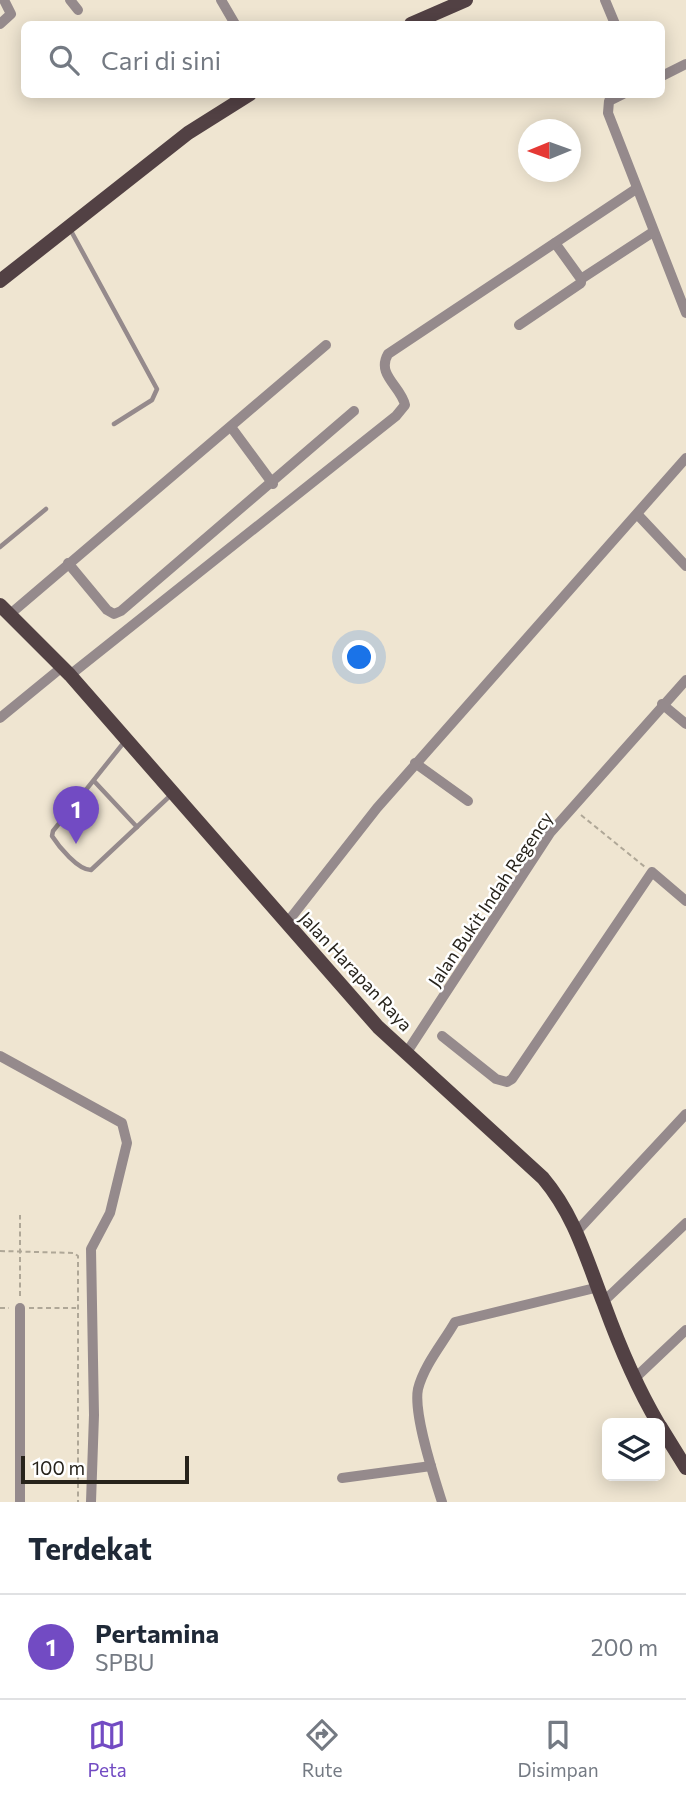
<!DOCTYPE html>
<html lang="id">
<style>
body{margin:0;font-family:Commissioner,sans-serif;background:#f6f6f7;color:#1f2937}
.controls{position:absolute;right:21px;bottom:21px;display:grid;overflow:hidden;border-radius:10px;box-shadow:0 4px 18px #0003}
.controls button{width:63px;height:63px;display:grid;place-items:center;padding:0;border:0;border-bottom:2px solid #e0e1e3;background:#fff;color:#1f2937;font:35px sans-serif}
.compass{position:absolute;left:518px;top:119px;width:63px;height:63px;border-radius:50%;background:#fff;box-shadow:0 4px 18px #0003;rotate:269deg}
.scale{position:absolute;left:21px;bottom:18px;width:168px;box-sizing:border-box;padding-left:7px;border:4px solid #27231b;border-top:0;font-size:19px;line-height:24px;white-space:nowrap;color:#27231b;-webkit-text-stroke:5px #fff;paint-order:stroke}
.you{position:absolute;left:360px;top:658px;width:24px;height:24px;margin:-18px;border:5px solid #fff;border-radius:50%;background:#1a73e8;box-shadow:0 0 0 10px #1a73e833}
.badge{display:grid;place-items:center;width:46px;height:46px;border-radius:50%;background:#724bc3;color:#fff;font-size:23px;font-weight:700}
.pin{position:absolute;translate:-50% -58px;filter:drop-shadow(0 2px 4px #0008)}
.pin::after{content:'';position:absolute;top:37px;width:24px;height:21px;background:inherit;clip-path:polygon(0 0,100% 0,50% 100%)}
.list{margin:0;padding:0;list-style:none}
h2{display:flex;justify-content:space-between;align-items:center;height:91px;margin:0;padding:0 28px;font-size:30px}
h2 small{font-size:23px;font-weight:400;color:#747a83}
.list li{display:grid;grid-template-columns:46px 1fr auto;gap:21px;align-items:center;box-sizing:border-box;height:105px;padding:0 28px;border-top:2px solid #e0e1e3}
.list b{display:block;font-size:26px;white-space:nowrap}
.list p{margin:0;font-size:23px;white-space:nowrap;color:#747a83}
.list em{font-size:23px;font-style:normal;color:#747a83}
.icon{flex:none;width:38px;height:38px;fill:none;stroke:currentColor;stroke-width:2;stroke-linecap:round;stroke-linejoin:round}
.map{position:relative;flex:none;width:686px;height:1502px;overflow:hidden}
.search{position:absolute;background:#fff;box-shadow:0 4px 18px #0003;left:21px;right:21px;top:21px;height:77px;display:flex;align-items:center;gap:18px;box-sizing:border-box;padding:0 24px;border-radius:10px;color:#747a83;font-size:26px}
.sheet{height:196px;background:#fff}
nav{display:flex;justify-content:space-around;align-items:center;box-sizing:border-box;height:98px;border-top:2px solid #e0e1e3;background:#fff;font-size:19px;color:#747a83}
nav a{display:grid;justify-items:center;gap:4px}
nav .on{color:#724bc3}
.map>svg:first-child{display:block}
</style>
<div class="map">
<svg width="686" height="1502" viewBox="0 0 686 1502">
<rect width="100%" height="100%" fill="#efe5d1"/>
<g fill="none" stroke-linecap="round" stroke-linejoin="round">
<!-- path -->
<g stroke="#afa797" stroke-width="2" stroke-dasharray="5 3.5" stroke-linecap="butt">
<path d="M 581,815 L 645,867"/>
<path d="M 0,1251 L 74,1253 L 78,1256 L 78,1502"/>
<path d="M 20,1296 L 20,1215"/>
<path d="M 0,1308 L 9,1308"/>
<path d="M 29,1308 L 76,1308"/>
</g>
<!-- service -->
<g stroke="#958a8c" stroke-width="4.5">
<path d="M 70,229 L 157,389 L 152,400 L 114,424"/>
<path d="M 0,547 L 46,509"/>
<path d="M 125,741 L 53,831 L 52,836 C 59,847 78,870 91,870 L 172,794"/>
<path d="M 94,781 L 137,827"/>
</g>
<!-- minor -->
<g stroke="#958a8c" stroke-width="10">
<path d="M 70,0 L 78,10"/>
<path d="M 221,0 L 235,24"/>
<path d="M 605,0 L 615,24"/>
<path d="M 0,24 L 11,14 L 4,0"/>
<path d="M 662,76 L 686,64"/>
<path d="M 623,94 L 609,101 L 608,113 L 686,313"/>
<path d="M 581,279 L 653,232"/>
<path d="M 519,325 L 581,283 L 581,279 L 555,243"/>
<path d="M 231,427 L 273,484"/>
<path d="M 638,515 L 686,566"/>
<path d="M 68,563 L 107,610 L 114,614 L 121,611 L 354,411"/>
<path d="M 9,615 L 326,345"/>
<path d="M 70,675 L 396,416 L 405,405 C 401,386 376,375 388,354 L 636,189"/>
<path d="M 662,704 L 686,724"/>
<path d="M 0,718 L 61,668"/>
<path d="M 415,763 L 468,801"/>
<path d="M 286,924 L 377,808 L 686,458"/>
<path d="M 442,1036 L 496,1079 L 507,1082 L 512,1079 L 652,872 L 686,901"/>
<path d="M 407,1052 L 550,833 L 686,680"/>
<path d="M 0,1056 L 122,1123 L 127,1143 L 110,1213 L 91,1249 L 94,1415 L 91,1502"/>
<path d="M 578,1230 L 686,1114"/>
<path d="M 603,1302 L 686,1223"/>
<path d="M 20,1308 L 20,1502"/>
<path d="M 634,1379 L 686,1330"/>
<path d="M 342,1478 L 431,1466"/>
<path d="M 442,1502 C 434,1477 413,1414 418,1389 C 424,1365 443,1343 455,1322 L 599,1287"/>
</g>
<!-- primary -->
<g stroke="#524144" stroke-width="14">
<path d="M 411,24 L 466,0"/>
<path d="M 0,281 L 188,133 L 250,94"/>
<path d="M 0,605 L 70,675 L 378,1027 L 543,1178 C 575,1216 586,1258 604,1304 C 619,1345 636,1386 658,1423"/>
<path d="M 660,1426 L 686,1468"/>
</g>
</g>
<g text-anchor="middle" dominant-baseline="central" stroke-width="5" stroke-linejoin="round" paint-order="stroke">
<!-- street labels -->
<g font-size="18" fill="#27231b" stroke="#fff">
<text transform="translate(490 899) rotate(-56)">Jalan Bukit Indah Regency</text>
<text transform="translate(356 971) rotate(47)">Jalan Harapan Raya</text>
</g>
</g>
</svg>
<div class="controls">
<button><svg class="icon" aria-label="layers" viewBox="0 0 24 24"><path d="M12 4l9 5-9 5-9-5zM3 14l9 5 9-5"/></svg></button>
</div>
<svg class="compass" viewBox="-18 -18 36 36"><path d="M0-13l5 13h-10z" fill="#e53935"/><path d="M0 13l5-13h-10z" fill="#747a83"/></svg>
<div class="scale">100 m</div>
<div class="you"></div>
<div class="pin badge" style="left:76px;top:844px">1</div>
<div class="search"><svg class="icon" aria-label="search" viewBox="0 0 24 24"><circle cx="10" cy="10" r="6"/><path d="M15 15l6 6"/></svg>Cari di sini</div>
</div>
<section class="sheet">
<h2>Terdekat<small></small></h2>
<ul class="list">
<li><span class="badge">1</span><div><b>Pertamina</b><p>SPBU</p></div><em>200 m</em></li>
</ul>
</section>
<nav>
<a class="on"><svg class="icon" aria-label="map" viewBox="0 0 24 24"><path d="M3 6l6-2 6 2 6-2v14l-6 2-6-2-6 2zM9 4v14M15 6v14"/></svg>Peta</a>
<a><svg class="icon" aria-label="directions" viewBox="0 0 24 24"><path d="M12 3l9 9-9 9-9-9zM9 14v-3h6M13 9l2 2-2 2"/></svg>Rute</a>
<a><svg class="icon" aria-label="saved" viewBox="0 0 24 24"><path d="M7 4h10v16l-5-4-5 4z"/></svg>Disimpan</a>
</nav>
